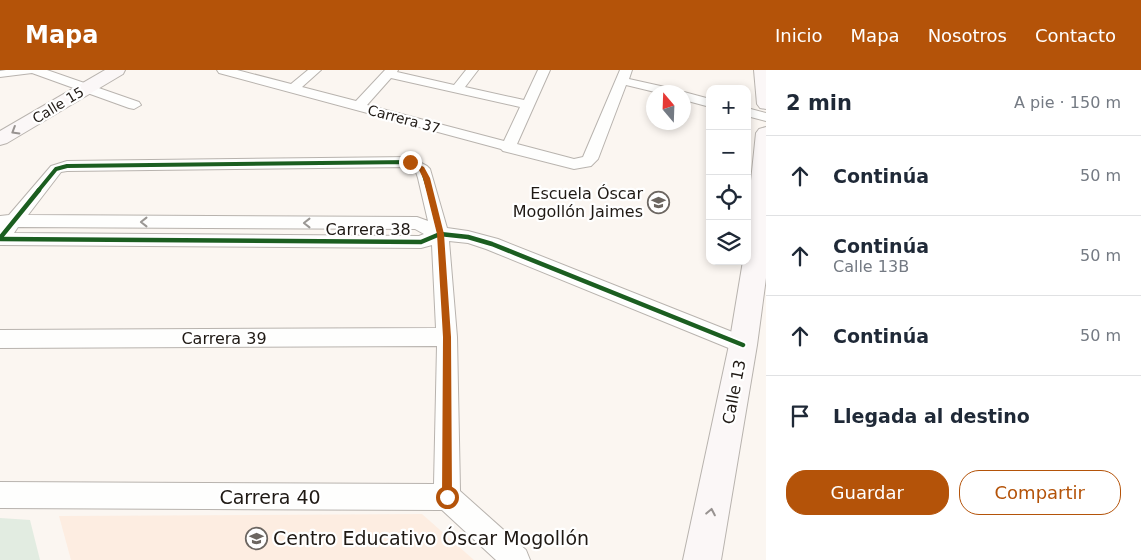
<!DOCTYPE html>
<html lang="es">
<meta charset="utf-8">
<style>
body{margin:0;font-family:"DejaVu Sans",sans-serif;background:#f6f6f7;color:#1f2937}
.controls{position:absolute;right:15px;top:15px;display:grid;overflow:hidden;border-radius:10px;box-shadow:0 2px 8px #0003}
.controls button{width:45px;height:45px;display:grid;place-items:center;padding:0;border:0;border-bottom:1px solid #e0e1e3;background:#fff;color:#1f2937;font:25px sans-serif}
.compass{position:absolute;left:646px;top:15px;width:45px;height:45px;border-radius:50%;background:#fff;box-shadow:0 2px 8px #0003;rotate:341deg}
.stop{position:absolute;width:15px;height:15px;margin:-11px;border:4px solid #b45309;border-radius:50%;background:#fff}
.stop.end{background:#b45309;border-color:#fff;box-shadow:0 1px 5px #0008}
.list{margin:0;padding:0;list-style:none}
h2{display:flex;justify-content:space-between;align-items:center;height:65px;margin:0;padding:0 20px;font-size:21px}
h2 small{font-size:16px;font-weight:400;color:#747a83}
.list li{display:grid;grid-template-columns:32px 1fr auto;gap:15px;align-items:center;box-sizing:border-box;height:80px;padding:0 20px;border-top:1px solid #e0e1e3}
.list b{display:block;font-size:19px;white-space:nowrap}
.list p{margin:0;font-size:16px;white-space:nowrap;color:#747a83}
.list em{font-size:16px;font-style:normal;color:#747a83}
.actions{display:flex;gap:10px;padding:15px 20px}
.actions a{flex:1;padding:11px 0;border:1px solid #b45309;border-radius:20px;text-align:center;font-size:18px;color:#b45309}
.actions .main{background:#b45309;color:#fff}
.icon{flex:none;width:28px;height:28px;fill:none;stroke:currentColor;stroke-width:2;stroke-linecap:round;stroke-linejoin:round}
.map{position:relative;flex:none;width:766px;height:490px;overflow:hidden}
header{display:flex;align-items:center;gap:30px;box-sizing:border-box;height:70px;padding:0 25px;background:#b45309;color:#fff}
header strong{font-size:24px}
nav{display:flex;gap:28px;margin-inline-start:auto;font-size:18px}
main{display:flex}
aside{flex:1;background:#fff}
.map>svg:first-child{display:block}
</style>
<header>
<strong>Mapa</strong>
<nav><a>Inicio</a><a>Mapa</a><a>Nosotros</a><a>Contacto</a></nav>
</header>
<main>
<div class="map">
<svg width="766" height="490" viewBox="0 0 766 490">
<rect width="100%" height="100%" fill="#fbf6f1"/>
<!-- built -->
<path fill="#fdede1" d="M 422,444 L 474,490 L 71,490 L 59,446 Z"/>
<!-- green -->
<path fill="#e2ece1" d="M 0,448 L 30,450 L 40,490 L 0,490 Z"/>
<g fill="none" stroke-linecap="round" stroke-linejoin="round">
<defs>
<g id="street">
<path d="M 6,0 L 47,0 L 139,32 L 141,35 L 134,39 L 129,38 L 32,3 L 0,7 L 0,1 Z"/>
<path d="M 217,0 L 237,0 L 291,14 L 308,0 L 321,0 L 302,17 L 356,31 L 385,0 L 398,0 L 397,2 L 454,15 L 466,0 L 478,0 L 465,17 L 524,30 L 538,0 L 550,0 L 517,74 L 574,89 L 583,87 L 620,0 L 632,0 L 629,9 L 674,19 L 675,22 L 655,22 L 626,15 L 598,89 L 591,96 L 574,99 L 503,81 L 501,79 L 219,3 ZM 391,8 L 520,37 L 504,71 L 367,35 Z"/>
<path d="M 682,22 L 684,22 L 710,29 L 710,37 L 684,30 Z"/>
<path d="M 747,38 L 766,43 L 766,51 L 747,46 Z"/>
<path d="M 410,87 L 427,96 L 430,99 L 447,158 L 468,161 L 498,169 L 750,269 L 753,275 L 750,281 L 743,284 L 736,281 L 486,179 L 468,173 L 449,171 L 457,267 L 460,421 L 526,480 L 530,490 L 496,490 L 442,440 L 0,438 L 0,412 L 434,414 L 437,276 L 0,278 L 0,260 L 436,258 L 432,175 L 421,178 L 0,175 L 0,146 L 9,145 L 51,96 L 67,91 ZM 407,97 L 416,102 L 418,108 L 428,151 L 417,147 L 28,145 L 61,102 L 67,101 ZM 18,157 L 415,159 L 424,164 L 419,166 L 14,163 Z"/>
</g>
<g id="secondary">
<path d="M 105,0 L 125,0 L 123,4 L 7,73 L 0,75 L 0,61 Z"/>
<path d="M 754,0 L 766,0 L 766,39 L 760,38 L 757,34 Z"/>
<path d="M 766,57 L 766,208 L 757,275 L 721,490 L 683,490 L 729,275 L 743,191 L 747,191 L 747,149 L 756,63 L 759,59 Z"/>
</g>
</defs>
<!-- street casing -->
<use href="#street" stroke="#b8b3ae" stroke-width="2"/>
<!-- secondary casing -->
<use href="#secondary" stroke="#b8b3ae" stroke-width="2"/>
<!-- street -->
<use href="#street" fill="#fefefd" fill-rule="evenodd"/>
<!-- secondary -->
<use href="#secondary" fill="#fbf7f7" fill-rule="evenodd"/>
<defs>
<path id="cycleway-far2" d="M 38,121 L 56,99 L 67,96 L 410,92 L 422,99 L 429,121"/>
<g id="cycleway-far1">
<path d="M 429,120 L 440,164 L 447,281"/>
<path d="M 0,168 L 39,120"/>
<path d="M 0,169 L 421,172 L 440,164 L 468,167 L 492,174 L 743,275"/>
</g>
<path id="cycleway" d="M 447,279 L 447,427"/>
</defs>
<!-- cycleway-far2 casing -->
<use href="#cycleway-far2" stroke="#fff" stroke-width="5.5"/>
<!-- cycleway-far1 casing -->
<use href="#cycleway-far1" stroke="#fff" stroke-width="8"/>
<!-- cycleway casing -->
<use href="#cycleway" stroke="#fff" stroke-width="9"/>
<!-- cycleway-far2 -->
<use href="#cycleway-far2" stroke="#1b5e20" stroke-width="4"/>
<!-- cycleway-far1 -->
<use href="#cycleway-far1" stroke="#1b5e20" stroke-width="4.5"/>
<!-- cycleway -->
<use href="#cycleway" stroke="#1b5e20" stroke-width="6"/>
</g>
<!-- one-way arrows -->
<defs><path id="oneway-chevron" d="M-2-3.5L2.5 0L-2 3.5" fill="none" stroke-width="1.6" stroke-linecap="round" stroke-linejoin="round" transform="scale(1.25)"/></defs>
<g stroke="#989391">
<use href="#oneway-chevron" transform="translate(15 61) rotate(149)"/>
<use href="#oneway-chevron" transform="translate(711 442) rotate(-79)"/>
</g>
<g stroke="#9a9794">
<use href="#oneway-chevron" transform="translate(144 152) rotate(-180)"/>
<use href="#oneway-chevron" transform="translate(307 153) rotate(-180)"/>
</g>
<!-- route -->
<path fill="#b45309" d="M 408,91 L 412,91 L 424,97 L 430,108 L 444,164 L 451,267 L 452,427 L 451,431 L 447,432 L 443,431 L 442,427 L 443,267 L 437,164 L 423,108 L 419,100 L 408,94 Z"/>
<!-- icons -->
<defs>
<symbol id="school-ring" viewBox="-11 -11 22 22"><circle r="9.5" fill="#fff" stroke="#6c6661" stroke-width="1.5"/><path d="M0-5L7-2L0 1L-7-2ZM-4 1L0 2.5L4 1V4Q0 6-4 4Z" fill="#6c6661"/></symbol>
<symbol id="university-ring" viewBox="-11 -11 22 22"><circle r="9.5" fill="#fff" stroke="#6c6661" stroke-width="1.5"/><path d="M0-5L7-2L0 1L-7-2ZM-4 1L0 2.5L4 1V4Q0 6-4 4Z" fill="#6c6661"/></symbol>
</defs>
<g fill-rule="evenodd">
<use href="#school-ring" x="646" y="120" width="25" height="25"/>
<use href="#university-ring" x="244" y="456" width="25" height="25"/>
</g>
<g text-anchor="middle" dominant-baseline="central" stroke-width="4.5" stroke-linejoin="round" paint-order="stroke">
<!-- far-street labels -->
<g font-size="14" fill="#1f1914" stroke="#fff">
<text transform="translate(58 35) rotate(-31)">Calle 15</text>
<text transform="translate(404 49) rotate(15)">Carrera 37</text>
</g>
<!-- poi labels -->
<g font-size="16" fill="#1f1914" stroke="#fff" text-anchor="end">
<text x="643" y="123">Escuela Óscar<tspan x="643" dy="18">Mogollón Jaimes</tspan></text>
</g>
<!-- street labels -->
<g font-size="16" fill="#1f1914" stroke="#fff">
<text x="368" y="159">Carrera 38</text>
<text x="224" y="268">Carrera 39</text>
<text transform="translate(734 322) rotate(-79)">Calle 13</text>
</g>
<!-- near-street labels -->
<g font-size="19" fill="#1f1914" stroke="#fff">
<text x="270" y="427">Carrera 40</text>
</g>
<!-- near-poi labels -->
<g font-size="19" fill="#1f1914" stroke="#fff" text-anchor="start">
<text x="273" y="468">Centro Educativo Óscar Mogollón</text>
</g>
</g>
</svg>
<div class="controls">
<button>+</button>
<button>−</button>
<button><svg class="icon" aria-label="locate" viewBox="0 0 24 24"><circle cx="12" cy="12" r="6"/><path d="M12 2v4M12 18v4M2 12h4M18 12h4"/></svg></button>
<button><svg class="icon" aria-label="layers" viewBox="0 0 24 24"><path d="M12 4l9 5-9 5-9-5zM3 14l9 5 9-5"/></svg></button>
</div>
<svg class="compass" viewBox="-18 -18 36 36"><path d="M0-13l5 13h-10z" fill="#e53935"/><path d="M0 13l5-13h-10z" fill="#747a83"/></svg>
<div class="stop" style="left:447px;top:427px"></div>
<div class="stop end" style="left:410px;top:92px"></div>
</div>
<aside>
<h2>2 min<small>A pie · 150 m</small></h2>
<ul class="list">
<li><svg class="icon" aria-label="ahead" viewBox="0 0 24 24"><path d="M12 20V5M6 11l6-6 6 6"/></svg><div><b>Continúa</b></div><em>50 m</em></li>
<li><svg class="icon" aria-label="ahead" viewBox="0 0 24 24"><path d="M12 20V5M6 11l6-6 6 6"/></svg><div><b>Continúa</b><p>Calle 13B</p></div><em>50 m</em></li>
<li><svg class="icon" aria-label="ahead" viewBox="0 0 24 24"><path d="M12 20V5M6 11l6-6 6 6"/></svg><div><b>Continúa</b></div><em>50 m</em></li>
<li><svg class="icon" aria-label="arrive" viewBox="0 0 24 24"><path d="M6 21V4h12l-3 4 3 4H6"/></svg><div><b>Llegada al destino</b></div></li>
</ul>
<div class="actions"><a class="main">Guardar</a><a>Compartir</a></div>
</aside>
</main>
